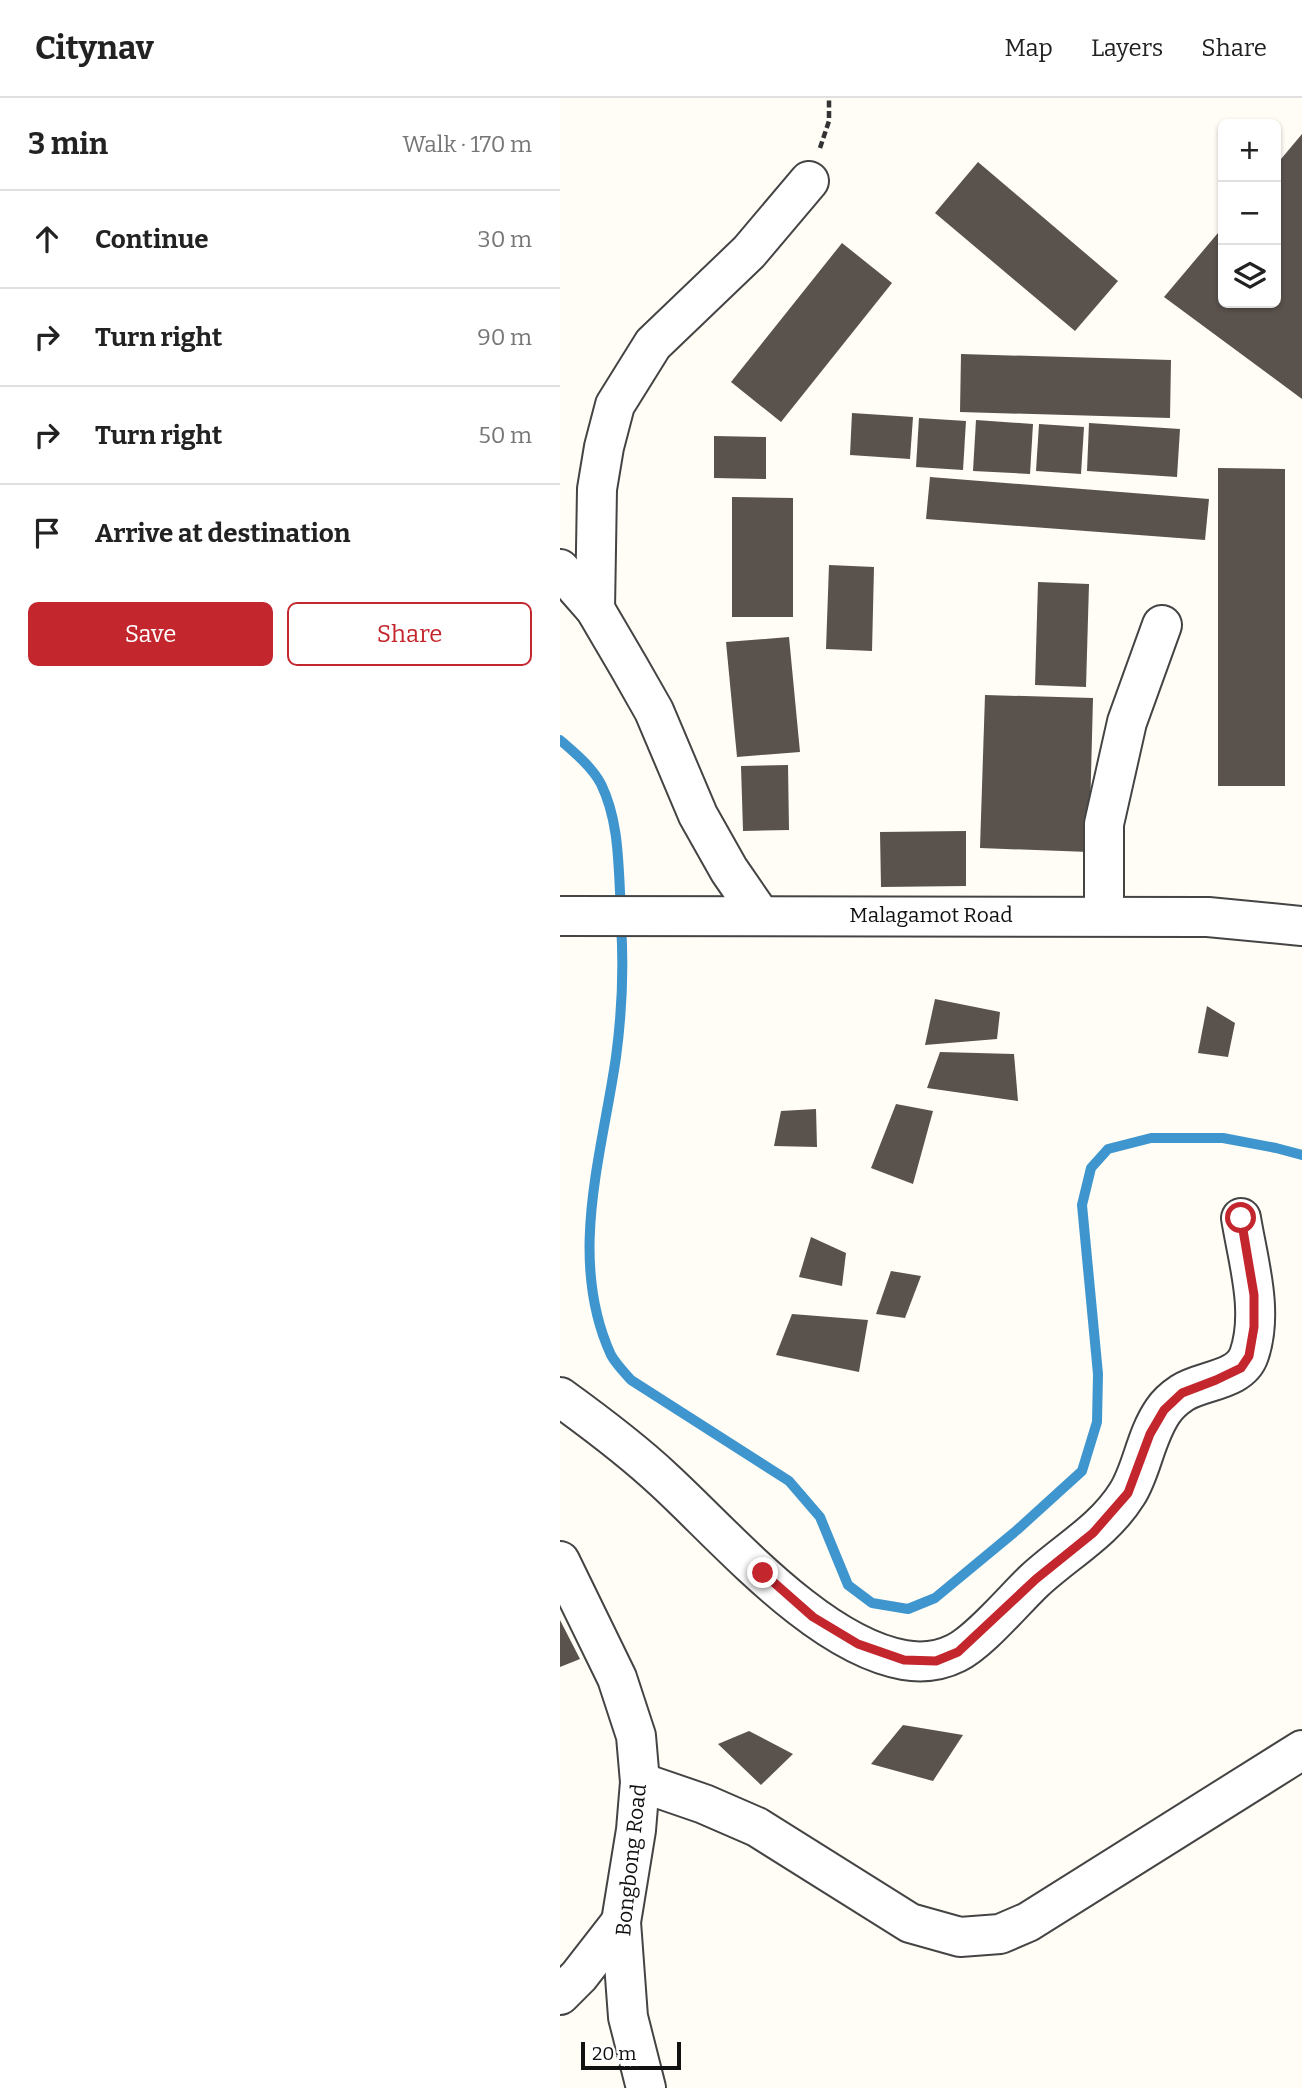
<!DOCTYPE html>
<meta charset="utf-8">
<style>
body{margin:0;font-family:Bitter,serif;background:#f2f2f2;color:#222}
.controls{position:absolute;right:21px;top:21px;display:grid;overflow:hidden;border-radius:10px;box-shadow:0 2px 5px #0004}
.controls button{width:63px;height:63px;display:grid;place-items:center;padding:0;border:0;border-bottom:2px solid #e0e0e0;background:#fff;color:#222;font:35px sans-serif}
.scale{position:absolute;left:21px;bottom:18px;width:100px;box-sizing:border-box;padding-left:7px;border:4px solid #111;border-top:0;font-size:19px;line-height:24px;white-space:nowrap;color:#111;-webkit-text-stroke:5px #fff;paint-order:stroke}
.stop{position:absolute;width:21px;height:21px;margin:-16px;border:5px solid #c4262e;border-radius:50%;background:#fff}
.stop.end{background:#c4262e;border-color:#fff;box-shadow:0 2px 7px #0008}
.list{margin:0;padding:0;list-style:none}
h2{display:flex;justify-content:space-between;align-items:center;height:91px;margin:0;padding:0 28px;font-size:30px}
h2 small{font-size:23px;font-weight:400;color:#767676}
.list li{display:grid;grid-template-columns:46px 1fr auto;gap:21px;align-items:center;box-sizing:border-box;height:98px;padding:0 28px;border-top:2px solid #e0e0e0}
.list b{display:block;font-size:26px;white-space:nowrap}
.list em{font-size:23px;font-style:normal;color:#767676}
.actions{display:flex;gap:14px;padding:21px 28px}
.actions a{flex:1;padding:16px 0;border:2px solid #c4262e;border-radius:10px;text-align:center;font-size:24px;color:#c4262e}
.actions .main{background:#c4262e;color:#fff}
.icon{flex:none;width:38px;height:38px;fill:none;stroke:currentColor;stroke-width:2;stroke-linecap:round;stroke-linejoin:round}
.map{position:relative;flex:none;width:742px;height:1990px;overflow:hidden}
header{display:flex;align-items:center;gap:42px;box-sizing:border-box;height:98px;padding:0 35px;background:#fff;border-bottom:2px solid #e0e0e0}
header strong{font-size:33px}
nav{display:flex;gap:38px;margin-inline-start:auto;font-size:24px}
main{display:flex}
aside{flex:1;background:#fff}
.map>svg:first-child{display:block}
</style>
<header>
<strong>Citynav</strong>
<nav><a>Map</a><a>Layers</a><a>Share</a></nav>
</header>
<main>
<aside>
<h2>3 min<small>Walk · 170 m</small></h2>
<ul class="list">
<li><svg class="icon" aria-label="ahead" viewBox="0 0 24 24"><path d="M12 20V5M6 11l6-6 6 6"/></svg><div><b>Continue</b></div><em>30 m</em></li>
<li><svg class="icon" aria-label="right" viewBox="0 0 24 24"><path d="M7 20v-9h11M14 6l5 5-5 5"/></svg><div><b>Turn right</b></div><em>90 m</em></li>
<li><svg class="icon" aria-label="right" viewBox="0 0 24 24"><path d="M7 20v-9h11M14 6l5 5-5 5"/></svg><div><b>Turn right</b></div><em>50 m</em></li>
<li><svg class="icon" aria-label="arrive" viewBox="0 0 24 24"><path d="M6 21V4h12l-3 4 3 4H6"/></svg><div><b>Arrive at destination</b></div></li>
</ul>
<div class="actions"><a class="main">Save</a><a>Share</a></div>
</aside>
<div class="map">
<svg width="742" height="1990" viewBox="0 0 742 1990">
<rect width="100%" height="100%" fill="#fffdf5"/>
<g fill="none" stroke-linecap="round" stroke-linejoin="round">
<!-- stream -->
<g stroke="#3f96cf" stroke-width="10">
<path d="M 0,642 C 14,654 32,669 41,686 C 60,725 58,769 61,811"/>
<path d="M 61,826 C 64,871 62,914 56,959 C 42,1057 7,1161 51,1257 C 56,1266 64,1274 71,1282 L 229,1383 L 260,1419 L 288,1487 L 312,1505 L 348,1511 L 375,1500 L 457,1432 L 522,1373 L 537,1324 L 538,1276 L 522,1107 L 531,1070 L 548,1051 L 591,1040 L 663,1040 L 716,1050 L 742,1057"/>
</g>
</g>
<!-- building -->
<g fill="#5a524d">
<path d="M 742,36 L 742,301 L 604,199 L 663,129 L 663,205 L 716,205 L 716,67 Z"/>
<path d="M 418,64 L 558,183 L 515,233 L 375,115 Z"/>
<path d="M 282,145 L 332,185 L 221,324 L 171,284 Z"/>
<path d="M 401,256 L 611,262 L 610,320 L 400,314 Z"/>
<path d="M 292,315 L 353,319 L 350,361 L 290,357 Z"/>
<path d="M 359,320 L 406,323 L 403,372 L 356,369 Z"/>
<path d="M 416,322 L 473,326 L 470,376 L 413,373 Z"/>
<path d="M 529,325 L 620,331 L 617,379 L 527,373 Z"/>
<path d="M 479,326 L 524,329 L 521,376 L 476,373 Z"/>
<path d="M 154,338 L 206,339 L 206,381 L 154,380 Z"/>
<path d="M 658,370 L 725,371 L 725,688 L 658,688 Z"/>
<path d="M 370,379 L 649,401 L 645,442 L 366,421 Z"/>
<path d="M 172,399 L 233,400 L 233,519 L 172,519 Z"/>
<path d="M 269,467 L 314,469 L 312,553 L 266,551 Z"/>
<path d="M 478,484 L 529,486 L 526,589 L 475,587 Z"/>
<path d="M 229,539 L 240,654 L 177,659 L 166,544 Z"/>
<path d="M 425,597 L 533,600 L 529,754 L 420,750 Z"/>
<path d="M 228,667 L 229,732 L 183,733 L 181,668 Z"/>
<path d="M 406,733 L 406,788 L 321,789 L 320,734 Z"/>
<path d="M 375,901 L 440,914 L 437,941 L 365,947 Z"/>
<path d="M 647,908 L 675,925 L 668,959 L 638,955 Z"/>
<path d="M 380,954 L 454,956 L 458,1003 L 367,990 Z"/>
<path d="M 336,1006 L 373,1013 L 353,1086 L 311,1070 Z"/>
<path d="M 256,1011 L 257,1049 L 214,1048 L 221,1013 Z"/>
<path d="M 251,1139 L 286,1155 L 282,1188 L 239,1179 Z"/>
<path d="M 331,1173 L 361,1178 L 345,1220 L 316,1216 Z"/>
<path d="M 232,1216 L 308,1222 L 299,1274 L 216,1257 Z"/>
<path d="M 0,1522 L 20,1561 L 0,1569 Z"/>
<path d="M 343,1627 L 403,1637 L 373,1683 L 311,1666 Z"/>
<path d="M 189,1633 L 233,1656 L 201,1687 L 158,1646 Z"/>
</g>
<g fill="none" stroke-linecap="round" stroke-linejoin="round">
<defs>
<g id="minor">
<path d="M 0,471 L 35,511 L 69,569 L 94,613 L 138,717 L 169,772 L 200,817"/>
<path d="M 35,511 L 37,391 L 44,349 L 55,307 L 93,246 L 189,154 L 249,83"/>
<path d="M 544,817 L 544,726 L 567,624 L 602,527"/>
<path d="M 0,818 L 648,819 L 742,828"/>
<path d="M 0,1299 C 36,1325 72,1352 104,1382 C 167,1440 258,1547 344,1562 C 361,1565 380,1563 396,1555 C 419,1544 454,1502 474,1483 C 505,1454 544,1433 567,1396 C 582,1373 585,1339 603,1313 C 607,1307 616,1299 622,1295 C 642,1282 680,1283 689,1257 C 704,1214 688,1163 681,1120"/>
<path d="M 0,1463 L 57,1580 L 76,1638 L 80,1684 L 76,1732 L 61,1824 L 68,1919 L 86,1990"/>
<path d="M 80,1684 L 144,1706 L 197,1729 L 350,1825 L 400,1839 L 440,1836 L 468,1824 L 742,1652"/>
<path d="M 0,1897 L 19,1878 L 61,1824"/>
</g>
</defs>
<!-- minor casing -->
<use href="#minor" stroke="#444" stroke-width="42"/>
<!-- path -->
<path stroke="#333" stroke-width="4.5" stroke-dasharray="7 3.5" stroke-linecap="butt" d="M 260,50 L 269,23 L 269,0"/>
<!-- minor -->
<use href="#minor" stroke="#fff" stroke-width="38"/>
</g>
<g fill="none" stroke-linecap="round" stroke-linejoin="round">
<!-- route -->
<path stroke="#c4262e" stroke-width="9" d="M 203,1475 L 253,1519 L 298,1546 L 344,1562 L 376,1563 L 398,1554 L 476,1481 L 533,1435 L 568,1395 L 590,1336 L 604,1312 L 622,1295 L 656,1282 L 681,1270 L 689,1258 L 694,1229 L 694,1197 L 681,1120"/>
</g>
<g text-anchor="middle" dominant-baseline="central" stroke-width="7" stroke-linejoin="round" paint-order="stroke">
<!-- street labels -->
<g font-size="21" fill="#111" stroke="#fff">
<text x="371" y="817">Malagamot Road</text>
<text transform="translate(71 1762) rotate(-84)">Bongbong Road</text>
</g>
</g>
</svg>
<div class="controls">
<button>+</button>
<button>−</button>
<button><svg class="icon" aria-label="layers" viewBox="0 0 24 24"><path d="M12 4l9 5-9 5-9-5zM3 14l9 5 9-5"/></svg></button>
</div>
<div class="scale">20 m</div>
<div class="stop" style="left:681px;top:1120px"></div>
<div class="stop end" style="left:203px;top:1475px"></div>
</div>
</main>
